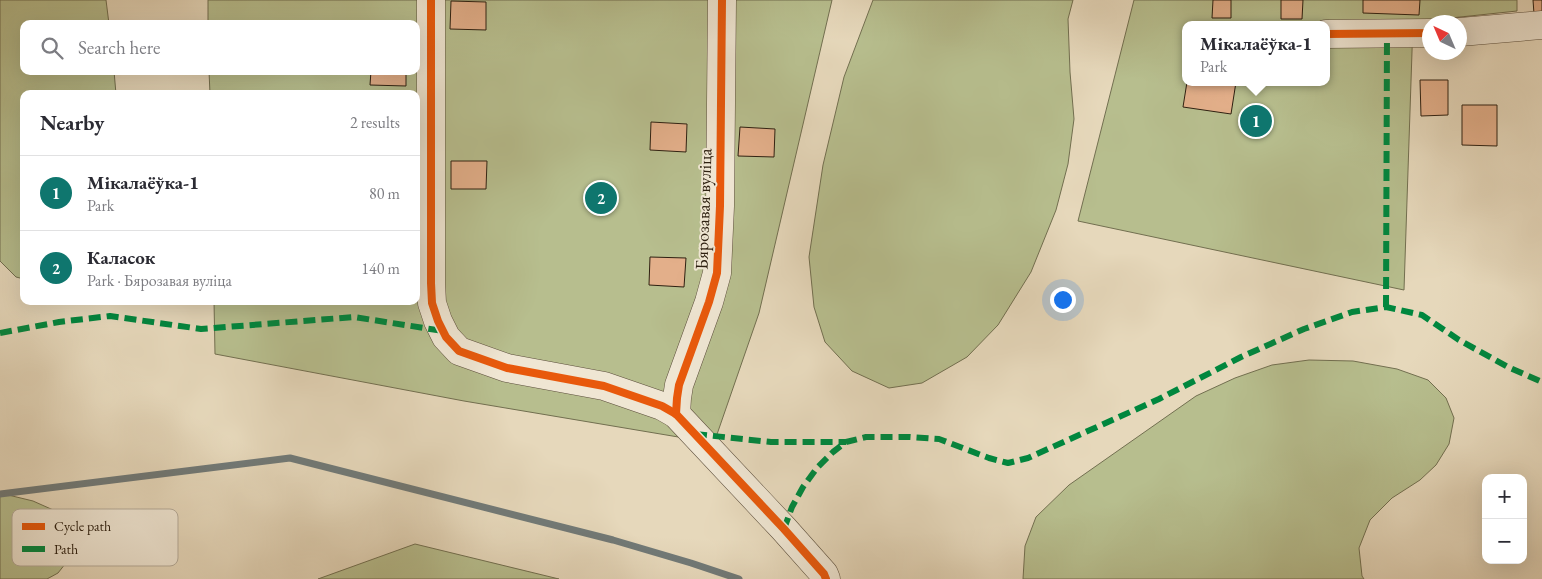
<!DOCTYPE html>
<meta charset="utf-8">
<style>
body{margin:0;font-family:"EB Garamond",serif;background:#f2f2f3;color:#2b2b33}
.controls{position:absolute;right:15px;bottom:15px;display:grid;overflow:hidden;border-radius:10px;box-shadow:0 5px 20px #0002}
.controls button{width:45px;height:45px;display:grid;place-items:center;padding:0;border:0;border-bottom:1px solid #e1e1e2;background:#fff;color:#2b2b33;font:25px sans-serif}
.compass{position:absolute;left:1422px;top:15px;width:45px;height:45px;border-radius:50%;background:#fff;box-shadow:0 5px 20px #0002;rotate:316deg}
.you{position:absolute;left:1062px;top:299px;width:18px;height:18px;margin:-12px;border:4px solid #fff;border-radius:50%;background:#1a73e8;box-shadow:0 0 0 8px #1a73e833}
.badge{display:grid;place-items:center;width:32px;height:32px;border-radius:50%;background:#0f766e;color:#fff;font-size:16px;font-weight:700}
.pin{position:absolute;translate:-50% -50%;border:2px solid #fff;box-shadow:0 1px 5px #0006}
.popup{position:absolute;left:1182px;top:21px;width:148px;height:65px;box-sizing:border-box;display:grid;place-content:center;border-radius:10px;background:#fff;filter:drop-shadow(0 1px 4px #0005);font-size:16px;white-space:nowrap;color:#7c7c81}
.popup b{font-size:19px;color:#2b2b33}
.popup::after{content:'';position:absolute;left:50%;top:100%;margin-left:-10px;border:10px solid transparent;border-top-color:#fff}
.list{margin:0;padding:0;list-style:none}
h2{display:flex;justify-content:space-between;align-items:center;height:65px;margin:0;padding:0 20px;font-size:21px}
h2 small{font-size:16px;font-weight:400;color:#7c7c81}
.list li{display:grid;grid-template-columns:32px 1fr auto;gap:15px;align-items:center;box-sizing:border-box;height:75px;padding:0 20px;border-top:1px solid #e1e1e2}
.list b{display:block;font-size:19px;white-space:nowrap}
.list p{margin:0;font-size:16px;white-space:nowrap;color:#7c7c81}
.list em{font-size:16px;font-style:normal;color:#7c7c81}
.icon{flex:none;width:28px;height:28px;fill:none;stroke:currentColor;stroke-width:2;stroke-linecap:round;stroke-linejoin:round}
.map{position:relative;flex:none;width:1542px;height:579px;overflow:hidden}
.search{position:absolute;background:#fff;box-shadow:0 5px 20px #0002;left:20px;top:20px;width:400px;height:55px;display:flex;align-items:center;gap:12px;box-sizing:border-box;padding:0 18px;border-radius:10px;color:#7c7c81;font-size:19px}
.panel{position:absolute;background:#fff;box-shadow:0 5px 20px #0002;left:20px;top:90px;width:400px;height:215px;border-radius:10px}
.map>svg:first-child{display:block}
</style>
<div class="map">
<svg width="1542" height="579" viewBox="0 0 1542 579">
<rect width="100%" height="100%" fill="#e6d8bb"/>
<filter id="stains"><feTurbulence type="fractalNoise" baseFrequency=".004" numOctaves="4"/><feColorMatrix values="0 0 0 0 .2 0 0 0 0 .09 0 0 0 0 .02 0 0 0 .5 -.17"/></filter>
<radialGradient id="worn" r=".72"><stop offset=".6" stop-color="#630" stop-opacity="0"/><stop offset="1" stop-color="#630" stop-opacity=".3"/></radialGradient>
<!-- green -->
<g fill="#b7be8e" stroke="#726f50" fill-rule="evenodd">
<path d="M 0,0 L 106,0 L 109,24 L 24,24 L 24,71 L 114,71 L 116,94 L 24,94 L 24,279 L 16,277 L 0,261 Z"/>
<path d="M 208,0 L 832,0 L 759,313 L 714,443 L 464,401 L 215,354 L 214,301 L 416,301 L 416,94 L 210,94 L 209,71 L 416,71 L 416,24 L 208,24 Z"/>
<path d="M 873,0 L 1073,0 L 1068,19 L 1070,72 L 1074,119 L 1068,164 L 1056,210 L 1031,272 L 998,325 L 967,357 L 922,383 L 889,388 L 852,371 L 825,342 L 814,307 L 809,257 L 823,165 L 844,77 Z"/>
<path d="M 1134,0 L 1517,0 L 1517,11 L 1413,22 L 1404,290 L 1078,221 ZM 1186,25 L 1326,25 L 1326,82 L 1186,82 Z"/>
<path d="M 1309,360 L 1353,361 L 1397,369 L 1428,380 L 1446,398 L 1454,418 L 1449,444 L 1436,465 L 1420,480 L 1392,498 L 1370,520 L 1359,548 L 1362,576 L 1364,579 L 1023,579 L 1025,546 L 1036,517 L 1069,485 L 1196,396 L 1235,378 L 1272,365 Z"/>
<path d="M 0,493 L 33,501 L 60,513 L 72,529 L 73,554 L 58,573 L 47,579 L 0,579 Z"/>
<path d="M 415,544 L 559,579 L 318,579 Z"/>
</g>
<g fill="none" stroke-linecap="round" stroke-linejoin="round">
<!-- stream -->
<path stroke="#717a78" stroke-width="7" d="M 0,494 L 290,458 L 613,540 L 691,563 L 739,579"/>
</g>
<!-- building -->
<g fill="#e3af8a" stroke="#2e2011">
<path d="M 1213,0 L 1231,0 L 1231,18 L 1212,18 Z"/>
<path d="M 1281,0 L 1303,0 L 1302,19 L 1281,19 Z"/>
<path d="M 1363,0 L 1420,0 L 1419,15 L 1363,13 Z"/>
<path d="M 1533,0 L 1542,0 L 1542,14 L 1534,14 Z"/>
<path d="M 451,1 L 486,2 L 486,30 L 450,29 Z"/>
<path d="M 371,71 L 406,71 L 406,86 L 370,85 Z"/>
<path d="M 1420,80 L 1448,80 L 1448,115 L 1421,116 Z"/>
<path d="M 1187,82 L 1236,82 L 1231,114 L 1183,107 Z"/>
<path d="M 1462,105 L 1497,105 L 1497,146 L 1462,145 Z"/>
<path d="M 651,122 L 687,124 L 686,152 L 650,150 Z"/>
<path d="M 740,127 L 775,129 L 774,157 L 738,156 Z"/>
<path d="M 451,161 L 487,161 L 486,189 L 451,189 Z"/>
<path d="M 650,257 L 686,258 L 684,287 L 649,285 Z"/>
</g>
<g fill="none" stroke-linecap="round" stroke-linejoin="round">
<defs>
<g id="minor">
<path d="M 431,0 L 431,283 L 432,303 L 438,321 L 446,337 L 459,351 L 507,368 L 604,386 L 662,406 L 676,414 L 784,529 L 824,574 L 826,579"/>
<path d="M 1460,32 L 1542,25"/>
<path d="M 1326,34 L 1430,33"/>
<path d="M 676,414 L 677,398 L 679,385 L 709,302 L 717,273 L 720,206 L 722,0"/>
</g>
</defs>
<!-- minor casing -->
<use href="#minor" stroke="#5c4e3c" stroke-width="29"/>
<!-- minor -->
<use href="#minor" stroke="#efe6d3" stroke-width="28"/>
<!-- quiet -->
<g stroke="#00873e" stroke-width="6" stroke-dasharray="12 6" stroke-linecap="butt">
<path d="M 1386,307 L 1387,33"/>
<path d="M 0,333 L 59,322 L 110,316 L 201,329 L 354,317 L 443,331"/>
<path d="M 695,434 L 771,442 L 846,442"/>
<path d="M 784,529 L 792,507 L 803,487 L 817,468 L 833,452 L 846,442 L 866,437 L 910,437 L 939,439 L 989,458 L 1008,463 L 1028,458 L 1159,399 L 1241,357 L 1304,329 L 1352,312 L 1386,307 L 1422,315 L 1459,340 L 1508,367 L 1542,382"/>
</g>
<defs>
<g id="cycleway">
<path d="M 431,0 L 431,283 L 432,303 L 438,321 L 446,337 L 459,351 L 507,368 L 604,386 L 662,406 L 676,414 L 784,529 L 824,574 L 826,579"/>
<path d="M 1326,34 L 1430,33"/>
<path d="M 676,414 L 677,398 L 679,385 L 709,302 L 717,273 L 720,206 L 722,0"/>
</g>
</defs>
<!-- cycleway casing -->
<use href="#cycleway" stroke="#efe6d3" stroke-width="11"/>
<!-- cycleway -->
<use href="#cycleway" stroke="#e8590c" stroke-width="8"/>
</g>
<g text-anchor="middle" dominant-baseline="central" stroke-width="4" stroke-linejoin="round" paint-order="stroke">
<!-- street labels -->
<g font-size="18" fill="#2e2011" stroke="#efe6d3">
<text transform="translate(703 209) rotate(-88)">Бярозавая вуліца</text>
</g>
</g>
<!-- legend -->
<rect x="12" y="509" width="166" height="57" rx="8" fill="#efe6d3" stroke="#b5ab99" stroke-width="1"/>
<rect x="22" y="523" width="23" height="7" fill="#e8590c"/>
<rect x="22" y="546" width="23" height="6" fill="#00873e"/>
<g font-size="14" fill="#2e2011">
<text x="54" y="531">Cycle path</text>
<text x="54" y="554">Path</text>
</g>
<rect width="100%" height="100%" filter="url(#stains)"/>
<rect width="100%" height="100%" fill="url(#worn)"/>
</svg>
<div class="controls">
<button>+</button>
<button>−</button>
</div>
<svg class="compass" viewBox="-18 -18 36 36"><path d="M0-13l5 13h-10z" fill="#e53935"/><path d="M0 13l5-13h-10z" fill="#7c7c81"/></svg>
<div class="you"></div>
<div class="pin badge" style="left:1256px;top:121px">1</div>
<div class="popup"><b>Мікалаёўка-1</b>Park</div>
<div class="pin badge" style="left:601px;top:198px">2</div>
<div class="search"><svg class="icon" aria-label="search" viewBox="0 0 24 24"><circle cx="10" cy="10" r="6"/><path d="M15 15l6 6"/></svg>Search here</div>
<section class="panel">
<h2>Nearby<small>2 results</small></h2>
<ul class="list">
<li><span class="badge">1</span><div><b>Мікалаёўка-1</b><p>Park</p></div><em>80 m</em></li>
<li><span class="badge">2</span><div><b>Каласок</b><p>Park · Бярозавая вуліца</p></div><em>140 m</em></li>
</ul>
</section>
</div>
